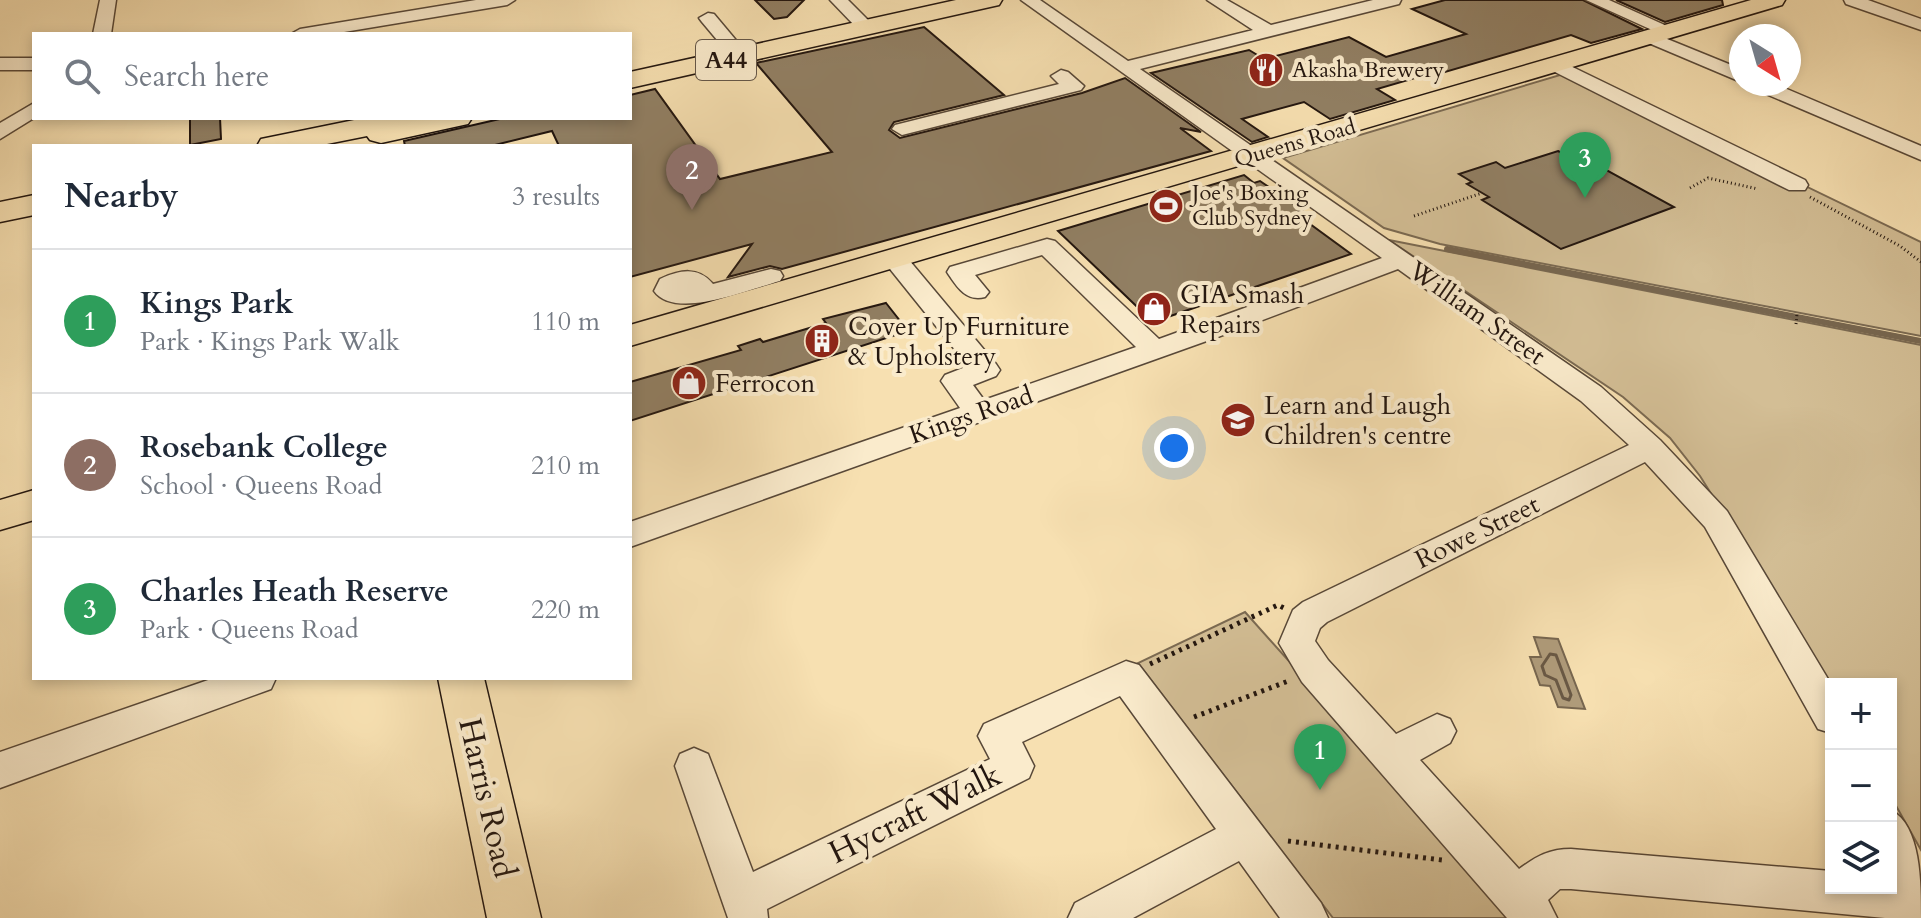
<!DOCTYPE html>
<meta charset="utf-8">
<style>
body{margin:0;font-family:Cardo,serif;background:#f6f6f7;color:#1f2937}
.controls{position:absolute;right:24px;bottom:24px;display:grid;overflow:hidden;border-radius:0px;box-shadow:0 4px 12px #0003}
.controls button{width:72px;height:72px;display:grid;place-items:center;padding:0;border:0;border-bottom:2px solid #e0e1e3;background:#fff;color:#1f2937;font:40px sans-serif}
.compass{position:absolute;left:1729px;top:24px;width:72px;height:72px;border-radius:50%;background:#fff;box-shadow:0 4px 12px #0003;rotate:143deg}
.you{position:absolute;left:1174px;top:448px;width:28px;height:28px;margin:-20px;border:6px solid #fff;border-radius:50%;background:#1a73e8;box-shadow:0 0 0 12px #1a73e833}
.badge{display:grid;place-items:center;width:52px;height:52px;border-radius:50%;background:#0f766e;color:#fff;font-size:26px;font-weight:700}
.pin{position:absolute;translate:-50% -66px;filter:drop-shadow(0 2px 4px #0008)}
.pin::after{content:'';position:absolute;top:42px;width:28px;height:24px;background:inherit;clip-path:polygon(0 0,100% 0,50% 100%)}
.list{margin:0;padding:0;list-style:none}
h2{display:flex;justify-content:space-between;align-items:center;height:104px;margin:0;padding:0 32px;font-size:34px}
h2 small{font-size:26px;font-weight:400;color:#747a83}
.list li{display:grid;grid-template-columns:52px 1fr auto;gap:24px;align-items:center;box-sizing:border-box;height:144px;padding:0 32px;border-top:2px solid #e0e1e3}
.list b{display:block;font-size:30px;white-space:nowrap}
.list p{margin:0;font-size:26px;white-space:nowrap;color:#747a83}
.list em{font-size:26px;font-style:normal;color:#747a83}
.icon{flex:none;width:44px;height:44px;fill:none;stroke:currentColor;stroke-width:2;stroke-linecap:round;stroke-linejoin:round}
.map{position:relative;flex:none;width:1921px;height:918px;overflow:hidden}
.search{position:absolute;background:#fff;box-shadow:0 4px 12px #0003;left:32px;top:32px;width:600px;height:88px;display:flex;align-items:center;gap:20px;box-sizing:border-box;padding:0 28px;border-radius:0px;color:#747a83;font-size:30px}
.panel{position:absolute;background:#fff;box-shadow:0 4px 12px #0003;left:32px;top:144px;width:600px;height:536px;border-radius:0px}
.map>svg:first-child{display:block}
</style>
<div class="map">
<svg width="1921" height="918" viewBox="0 0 1921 918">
<rect width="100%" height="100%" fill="#f7e0b1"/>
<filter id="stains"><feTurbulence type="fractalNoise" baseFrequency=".0025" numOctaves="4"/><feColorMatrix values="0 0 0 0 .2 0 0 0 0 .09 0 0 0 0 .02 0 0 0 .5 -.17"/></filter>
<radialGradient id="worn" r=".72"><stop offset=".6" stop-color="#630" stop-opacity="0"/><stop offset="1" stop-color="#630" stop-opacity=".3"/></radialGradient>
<!-- green -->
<g fill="#d3be95" stroke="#7b6a52" stroke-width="2">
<path d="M 1570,72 L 1921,242 L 1921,336 L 1440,244 L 1384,228 L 1283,158 Z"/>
<path d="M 1389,240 L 1921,345 L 1921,850 L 1891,797 L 1891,684 L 1831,684 L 1700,476 L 1670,438 L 1623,397 Z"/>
<path d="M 1245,612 L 1519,918 L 1333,918 L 1138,663 Z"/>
</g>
<!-- water -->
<path fill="#af9b7a" stroke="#77664f" stroke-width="2" d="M 1534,637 L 1558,639 L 1585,709 L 1558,707 L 1550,686 L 1540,685 L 1530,657 L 1541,657 Z"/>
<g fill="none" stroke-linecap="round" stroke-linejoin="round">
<!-- shore -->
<path stroke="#695844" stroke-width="3" d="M 1550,654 L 1556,655 L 1571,695 L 1569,700 L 1563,698 L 1556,680 L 1545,675 L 1542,666 Z"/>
<!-- stream -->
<path stroke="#77664f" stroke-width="6" d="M 1447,249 L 1921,341"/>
</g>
<!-- building -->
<g fill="#917f63" stroke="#23160f" stroke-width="2">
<path d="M 755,0 L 804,0 L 787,17 L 774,19 Z"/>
<path d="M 1445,0 L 1583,0 L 1642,29 L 1591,43 L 1571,35 L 1428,77 L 1425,75 L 1377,89 L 1395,100 L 1330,119 L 1304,102 L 1242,119 L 1268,137 L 1252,142 L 1151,73 L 1249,50 L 1264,59 L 1349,37 L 1386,57 L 1466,34 L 1412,9 Z"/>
<path d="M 1616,0 L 1722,0 L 1723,5 L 1665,22 Z"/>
<path d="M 924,27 L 1004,95 L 894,122 L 889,130 L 900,138 L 1082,93 L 1125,78 L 1201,132 L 1180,128 L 1211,151 L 782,269 L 770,266 L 728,277 L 752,244 L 630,277 L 630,146 L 559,146 L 552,131 L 491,146 L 405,146 L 404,141 L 504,118 L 630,118 L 630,95 L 655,89 L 720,179 L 832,152 L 756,63 Z"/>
<path d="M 190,118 L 220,118 L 221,139 L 190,145 Z"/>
<path d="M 1558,151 L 1582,164 L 1590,161 L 1674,207 L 1561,249 L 1482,200 L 1489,197 L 1467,184 L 1472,182 L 1459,174 L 1496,162 L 1505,168 Z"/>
<path d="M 1244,175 L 1254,183 L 1260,181 L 1302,210 L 1295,213 L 1351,254 L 1153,322 L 1058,231 Z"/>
<path d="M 886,303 L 908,331 L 630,421 L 630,382 L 741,350 L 738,346 L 760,339 L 763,342 L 826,323 L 823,319 Z"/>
</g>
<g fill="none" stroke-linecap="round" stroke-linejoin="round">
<defs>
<g id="minor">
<path d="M 100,0 L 116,0 L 111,34 L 93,34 Z"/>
<path d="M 476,0 L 515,0 L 507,5 L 332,34 L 291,34 L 300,29 Z"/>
<path d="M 830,0 L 848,0 L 870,22 L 861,27 L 855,26 Z"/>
<path d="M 1021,0 L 1040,0 L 1128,61 L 1253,30 L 1207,0 L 1227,0 L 1271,25 L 1373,0 L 1401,0 L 1399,4 L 1140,69 L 1601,387 L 1660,440 L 1727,511 L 1831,684 L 1831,733 L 1818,729 L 1705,527 L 1645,462 L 1327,622 L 1320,628 L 1315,641 L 1328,660 L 1396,734 L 1437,714 L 1450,719 L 1456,731 L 1450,743 L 1420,760 L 1519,869 C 1537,856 1549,849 1571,849 L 1831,871 L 1831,888 L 1891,888 L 1891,876 L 1894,876 L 1891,870 L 1891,810 C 1921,826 1921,882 1921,918 L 1885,918 L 1571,889 L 1560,889 L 1548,900 L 1557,918 L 1507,918 L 1302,682 L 1279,643 L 1293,610 L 1303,602 L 1629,445 L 1581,401 L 1398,269 L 1215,338 L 630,547 L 630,522 L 960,408 L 941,381 L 945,375 L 968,366 L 886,264 L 883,259 L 886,254 L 904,254 L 996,364 L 1000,370 L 996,376 L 973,385 L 984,400 L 1136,347 L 1042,255 L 975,275 L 989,292 L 985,297 C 966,302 957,287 947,272 L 950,267 L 1047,239 L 1055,241 L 1159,339 L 1382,258 Z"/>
<path d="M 1586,0 L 1609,0 L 1678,31 L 1675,35 L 1663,35 Z"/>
<path d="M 1844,0 L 1868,0 L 1921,19 L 1921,30 L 1846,4 Z"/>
<path d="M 708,13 L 714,14 L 740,45 L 743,49 L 740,53 L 728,53 L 702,22 L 699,18 Z"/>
<path d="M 1650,32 L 1741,69 L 1741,82 L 1644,41 L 1641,37 L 1644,33 Z"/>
<rect x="0" y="58" width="34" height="12"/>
<path d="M 1556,59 L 1805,180 L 1808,185 L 1805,190 L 1789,190 L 1549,69 L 1547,65 L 1549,61 Z"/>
<path d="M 1061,70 L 1068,72 L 1084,86 L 1081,90 L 902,135 L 892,129 L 895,125 L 1059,84 L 1051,76 Z"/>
<path d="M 1749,84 L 1775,84 L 1921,146 L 1921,160 L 1752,88 Z"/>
<path d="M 34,103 L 34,118 L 0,139 L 0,123 Z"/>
<path d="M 771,269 L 780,271 L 783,276 L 780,281 C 750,289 675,321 654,291 L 660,279 C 680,270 698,266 713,284 Z"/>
<path d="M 1126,661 L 1139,665 L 1321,903 L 1328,918 L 1280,918 L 1239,861 L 1133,918 L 1068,918 L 1075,903 L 1216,829 L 1120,696 L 1022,742 L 1034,766 L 1029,778 L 767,909 L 768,918 L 728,918 L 675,766 L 680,754 L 694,748 L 708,754 L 753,872 L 990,759 L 978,736 L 984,724 Z"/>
<path d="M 214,678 L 276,678 L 271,689 L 0,788 L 0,752 Z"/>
</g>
<g id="major">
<path d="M 1751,0 L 1785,0 L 1782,5 L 630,346 L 630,325 Z"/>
<path d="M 34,490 L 34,520 L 0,530 L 0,500 Z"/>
<path d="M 438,678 L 484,678 L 541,918 L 487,918 Z"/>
</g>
<g id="highway">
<path d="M 956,0 L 1002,0 L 999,5 L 990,7 L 630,88 L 630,72 Z"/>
<path d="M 364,118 L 472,118 L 468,124 L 381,143 L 370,140 L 367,136 L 317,146 L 257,146 L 261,139 Z"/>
<path d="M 34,195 L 34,215 L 0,222 L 0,202 Z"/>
</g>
</defs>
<!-- minor casing -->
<use href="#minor" stroke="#584838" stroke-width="3"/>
<!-- major casing -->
<use href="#major" stroke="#23160f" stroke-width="3"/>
<!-- highway casing -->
<use href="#highway" stroke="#23160f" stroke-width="3"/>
<!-- path-far1 -->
<g stroke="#23160f" stroke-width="3" stroke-dasharray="1 3" stroke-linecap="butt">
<path d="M 1690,188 L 1708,178 L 1758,189"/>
<path d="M 1810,197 L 1900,246 L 1921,262"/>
<path d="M 1414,216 L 1482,193"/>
<path d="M 1796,324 L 1797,314"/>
</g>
<!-- path -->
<g stroke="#23160f" stroke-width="5" stroke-dasharray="3 5" stroke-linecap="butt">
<path d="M 1150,664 L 1278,605 L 1284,608"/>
<path d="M 1194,717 L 1291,680"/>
<path d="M 1288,841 L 1442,860"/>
</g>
<!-- minor -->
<use href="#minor" fill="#faebcc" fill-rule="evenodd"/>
<!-- major -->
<use href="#major" fill="#f7e0b1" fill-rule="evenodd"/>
<!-- highway -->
<use href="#highway" fill="#f7e0b1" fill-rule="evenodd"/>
</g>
<!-- icons -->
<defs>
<symbol id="restaurant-disc" viewBox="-11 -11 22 22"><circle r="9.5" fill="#8f2418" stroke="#faebcc"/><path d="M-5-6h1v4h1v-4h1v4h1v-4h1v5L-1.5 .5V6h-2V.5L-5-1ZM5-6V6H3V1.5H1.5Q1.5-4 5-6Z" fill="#fff"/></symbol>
<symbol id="stadium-disc" viewBox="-11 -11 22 22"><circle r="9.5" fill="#8f2418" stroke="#faebcc"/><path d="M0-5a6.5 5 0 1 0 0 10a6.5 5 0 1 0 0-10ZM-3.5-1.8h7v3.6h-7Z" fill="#fff"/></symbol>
<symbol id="shop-disc" viewBox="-11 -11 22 22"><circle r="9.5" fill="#8f2418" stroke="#faebcc"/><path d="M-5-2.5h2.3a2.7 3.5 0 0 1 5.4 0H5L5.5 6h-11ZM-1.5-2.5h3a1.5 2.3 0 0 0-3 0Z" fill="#fff"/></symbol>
<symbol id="building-disc" viewBox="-11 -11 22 22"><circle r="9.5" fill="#8f2418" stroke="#faebcc"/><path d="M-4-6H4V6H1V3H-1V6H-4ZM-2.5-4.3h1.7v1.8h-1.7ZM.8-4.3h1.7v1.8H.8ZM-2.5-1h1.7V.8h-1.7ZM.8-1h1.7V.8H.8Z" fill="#fff"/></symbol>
<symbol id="school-disc" viewBox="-11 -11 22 22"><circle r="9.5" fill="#8f2418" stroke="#faebcc"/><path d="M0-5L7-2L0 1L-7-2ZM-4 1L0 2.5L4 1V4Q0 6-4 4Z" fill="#fff"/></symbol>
</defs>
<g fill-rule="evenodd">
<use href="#restaurant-disc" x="1246" y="50" width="40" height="40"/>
<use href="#stadium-disc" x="1146" y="186" width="40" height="40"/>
<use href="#shop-disc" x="1134" y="289" width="40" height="40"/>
<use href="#building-disc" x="802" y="321" width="40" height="40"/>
<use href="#shop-disc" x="669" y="363" width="40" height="40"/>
<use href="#school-disc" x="1218" y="400" width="40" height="40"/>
</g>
<g text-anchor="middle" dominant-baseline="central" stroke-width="8" stroke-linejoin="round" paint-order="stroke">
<!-- far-poi labels -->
<g font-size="22" fill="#23160f" stroke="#faebcc" text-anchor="start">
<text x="1292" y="70">Akasha Brewery</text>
<text x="1192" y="193">Joe's Boxing<tspan x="1192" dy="25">Club Sydney</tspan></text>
</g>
<!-- far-street labels -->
<g font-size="22" fill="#23160f" stroke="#faebcc">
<text transform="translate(1295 143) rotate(-16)">Queens Road</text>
</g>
<!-- shield labels -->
<rect fill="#faebcc" stroke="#645648" stroke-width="2" x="696" y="40" width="60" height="40" rx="6"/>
<g font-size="24" font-weight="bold" fill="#23160f">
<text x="726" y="60">A44</text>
</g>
<!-- poi labels -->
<g font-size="26" fill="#23160f" stroke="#faebcc" text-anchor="start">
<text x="1180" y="294">GIA Smash<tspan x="1180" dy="30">Repairs</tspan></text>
<text x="848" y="326">Cover Up Furniture<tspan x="848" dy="30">&amp; Upholstery</tspan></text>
<text x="715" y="383">Ferrocon</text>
<text x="1264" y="405">Learn and Laugh<tspan x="1264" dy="30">Children's centre</tspan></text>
</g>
<!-- street labels -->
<g font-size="26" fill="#23160f" stroke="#faebcc">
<text transform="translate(1477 313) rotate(35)">William Street</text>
<text transform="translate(971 415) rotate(-19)">Kings Road</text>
<text transform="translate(1477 532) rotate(-26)">Rowe Street</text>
</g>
<!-- near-street labels -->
<g font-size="32" fill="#23160f" stroke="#faebcc">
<text transform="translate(487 798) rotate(77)">Harris Road</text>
<text transform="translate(915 814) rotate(-26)">Hycraft Walk</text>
</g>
</g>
<rect width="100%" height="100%" filter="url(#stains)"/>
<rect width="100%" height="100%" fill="url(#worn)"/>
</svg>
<div class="controls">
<button>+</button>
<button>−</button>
<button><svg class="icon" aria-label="layers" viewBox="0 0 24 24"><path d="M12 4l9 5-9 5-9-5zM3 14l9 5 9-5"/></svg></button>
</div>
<svg class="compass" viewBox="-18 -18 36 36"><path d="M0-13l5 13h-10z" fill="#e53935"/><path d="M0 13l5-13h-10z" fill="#747a83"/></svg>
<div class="you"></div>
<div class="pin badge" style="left:1320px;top:790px;background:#2e9e5b">1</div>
<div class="pin badge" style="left:692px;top:210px;background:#8d6e63">2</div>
<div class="pin badge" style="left:1585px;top:198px;background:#2e9e5b">3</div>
<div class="search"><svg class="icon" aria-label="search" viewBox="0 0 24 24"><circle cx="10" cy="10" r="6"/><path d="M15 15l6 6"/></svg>Search here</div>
<section class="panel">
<h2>Nearby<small>3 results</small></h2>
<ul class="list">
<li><span class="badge" style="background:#2e9e5b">1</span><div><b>Kings Park</b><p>Park · Kings Park Walk</p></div><em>110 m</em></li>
<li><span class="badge" style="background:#8d6e63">2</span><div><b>Rosebank College</b><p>School · Queens Road</p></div><em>210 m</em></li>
<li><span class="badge" style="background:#2e9e5b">3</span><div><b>Charles Heath Reserve</b><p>Park · Queens Road</p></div><em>220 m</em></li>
</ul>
</section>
</div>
